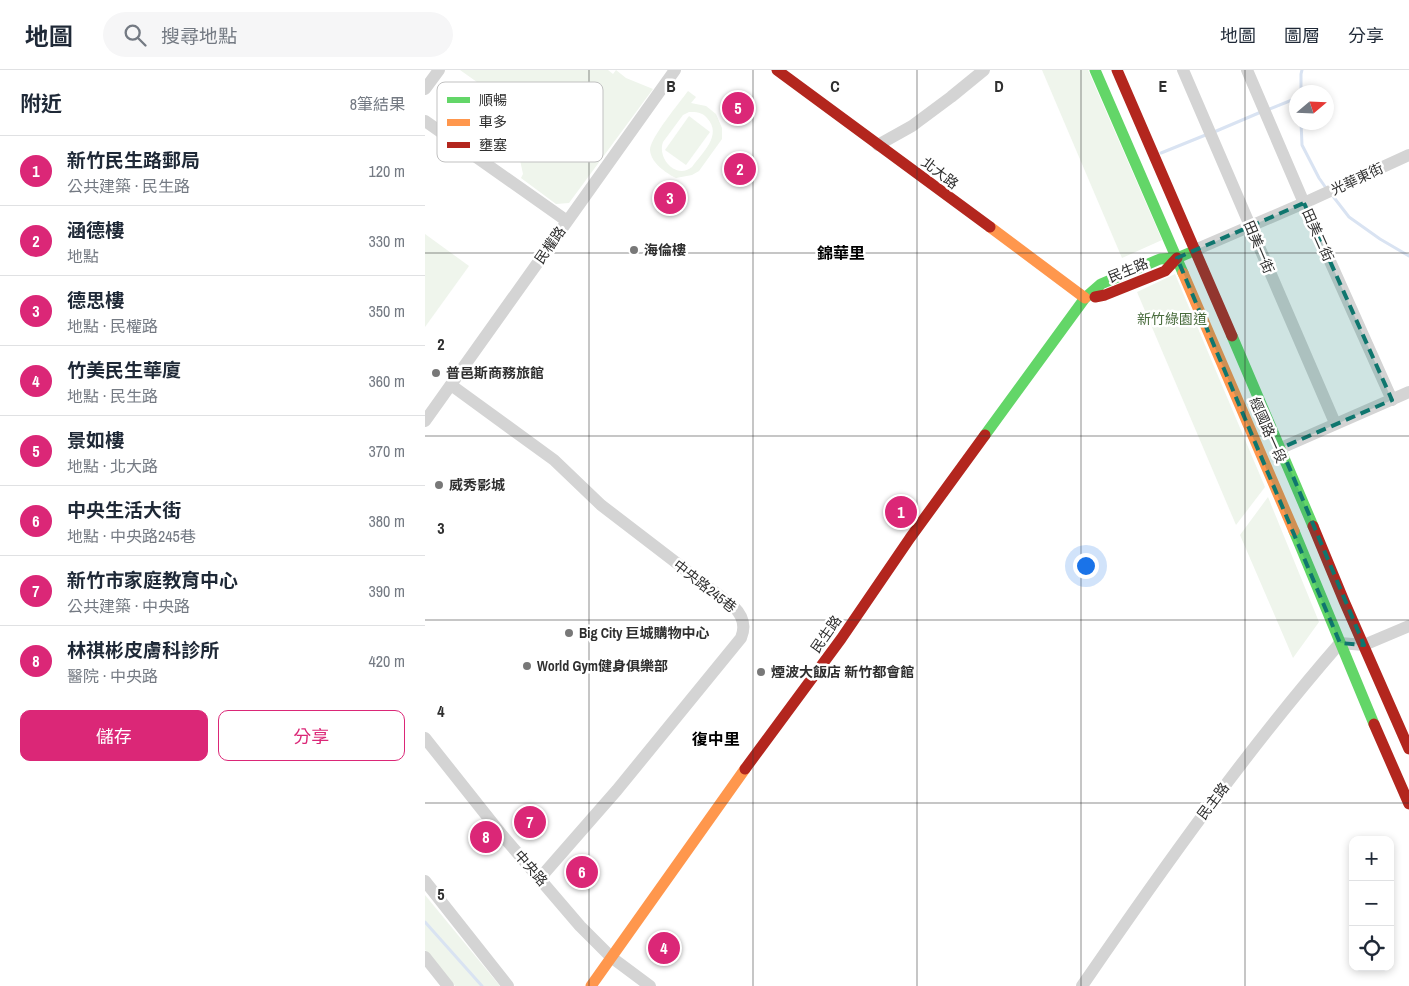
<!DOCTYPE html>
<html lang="zh-TW">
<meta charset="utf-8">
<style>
body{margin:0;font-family:"Archivo Narrow","Noto Sans TC",sans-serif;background:#f6f6f7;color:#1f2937}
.controls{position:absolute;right:15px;bottom:15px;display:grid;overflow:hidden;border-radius:10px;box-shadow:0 2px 8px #0003}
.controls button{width:45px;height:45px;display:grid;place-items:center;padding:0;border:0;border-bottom:1px solid #e0e1e3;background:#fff;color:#1f2937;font:25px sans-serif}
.compass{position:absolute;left:864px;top:15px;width:45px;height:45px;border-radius:50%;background:#fff;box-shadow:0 2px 8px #0003;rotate:71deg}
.you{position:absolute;left:660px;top:495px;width:18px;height:18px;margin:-12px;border:4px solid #fff;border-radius:50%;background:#1a73e8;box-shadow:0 0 0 8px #1a73e833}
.badge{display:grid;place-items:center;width:32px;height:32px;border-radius:50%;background:#db2777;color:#fff;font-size:16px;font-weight:700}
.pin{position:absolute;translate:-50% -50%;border:2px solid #fff;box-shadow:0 1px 5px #0006}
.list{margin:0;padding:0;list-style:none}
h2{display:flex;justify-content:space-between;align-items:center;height:65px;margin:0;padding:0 20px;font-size:21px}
h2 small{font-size:16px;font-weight:400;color:#747a83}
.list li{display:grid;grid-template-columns:32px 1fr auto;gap:15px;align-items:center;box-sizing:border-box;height:70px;padding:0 20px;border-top:1px solid #e0e1e3}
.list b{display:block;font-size:19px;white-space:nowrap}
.list p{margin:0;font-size:16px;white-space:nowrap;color:#747a83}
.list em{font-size:16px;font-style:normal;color:#747a83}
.actions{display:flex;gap:10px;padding:15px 20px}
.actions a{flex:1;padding:11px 0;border:1px solid #db2777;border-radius:10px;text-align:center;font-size:18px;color:#db2777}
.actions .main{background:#db2777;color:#fff}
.icon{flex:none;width:28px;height:28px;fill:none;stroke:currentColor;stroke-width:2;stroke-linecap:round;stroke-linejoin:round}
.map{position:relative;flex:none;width:984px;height:916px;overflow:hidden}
header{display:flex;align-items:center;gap:30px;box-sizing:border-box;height:70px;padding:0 25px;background:#fff;border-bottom:1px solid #e0e1e3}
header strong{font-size:24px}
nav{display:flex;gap:28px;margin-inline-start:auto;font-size:18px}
.search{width:350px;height:45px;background:#f6f6f7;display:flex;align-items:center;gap:12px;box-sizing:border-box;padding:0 18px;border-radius:28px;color:#747a83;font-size:19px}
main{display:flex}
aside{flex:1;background:#fff}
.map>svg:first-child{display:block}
</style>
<header>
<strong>地圖</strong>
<div class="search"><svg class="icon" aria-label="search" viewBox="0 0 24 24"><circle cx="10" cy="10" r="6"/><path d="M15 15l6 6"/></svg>搜尋地點</div>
<nav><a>地圖</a><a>圖層</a><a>分享</a></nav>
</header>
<main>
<aside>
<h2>附近<small>8筆結果</small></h2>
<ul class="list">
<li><span class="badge">1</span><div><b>新竹民生路郵局</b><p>公共建築 · 民生路</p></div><em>120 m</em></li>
<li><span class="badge">2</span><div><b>涵德樓</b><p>地點</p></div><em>330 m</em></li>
<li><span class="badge">3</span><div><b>德思樓</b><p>地點 · 民權路</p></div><em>350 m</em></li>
<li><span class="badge">4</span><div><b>竹美民生華廈</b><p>地點 · 民生路</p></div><em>360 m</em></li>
<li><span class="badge">5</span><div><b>景如樓</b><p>地點 · 北大路</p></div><em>370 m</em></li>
<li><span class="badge">6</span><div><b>中央生活大街</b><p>地點 · 中央路245巷</p></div><em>380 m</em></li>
<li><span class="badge">7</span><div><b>新竹市家庭教育中心</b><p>公共建築 · 中央路</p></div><em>390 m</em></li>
<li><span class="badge">8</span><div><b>林祺彬皮膚科診所</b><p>醫院 · 中央路</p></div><em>420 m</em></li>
</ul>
<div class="actions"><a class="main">儲存</a><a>分享</a></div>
</aside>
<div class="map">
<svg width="984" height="916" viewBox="0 0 984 916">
<rect width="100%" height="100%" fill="#fff"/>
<!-- green -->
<g fill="#eff5ec" fill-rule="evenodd">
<path d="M 35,0 L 183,0 L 188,4 L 191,0 L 201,8 L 228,19 L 144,133 L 131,134 L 96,108 L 98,104 L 83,34 Z"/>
<path d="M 617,0 L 663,0 L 737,170 L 697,188 Z"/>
<path d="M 263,21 L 271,27 L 266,33 L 281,36 L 291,44 L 297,58 L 297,69 L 274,101 L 267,105 L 251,108 C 241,103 226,93 225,80 C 225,68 255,32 263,21 ZM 264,42 C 271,42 277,42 282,48 C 298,65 277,83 267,97 C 251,110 232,88 238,72 L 258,45 Z"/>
<path d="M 264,46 L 285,62 L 261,95 L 240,80 Z"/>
<path d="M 0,164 L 44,196 L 0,257 Z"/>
<path d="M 750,204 L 840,417 L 811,455 L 712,222 Z"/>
<path d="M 843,427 L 894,552 L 868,588 L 815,465 Z"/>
<path d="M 0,825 L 75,916 L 30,916 L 0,880 Z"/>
</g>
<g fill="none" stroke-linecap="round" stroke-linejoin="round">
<!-- stream -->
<g stroke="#d9e3f2" stroke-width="3">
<path d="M 876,22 L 876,4 L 877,0"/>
<path d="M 842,40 L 872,28"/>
<path d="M 876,52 L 877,75 L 894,108 L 901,118"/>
<path d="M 789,62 L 836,42"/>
<path d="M 736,83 L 783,64"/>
<path d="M 907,125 L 924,147 L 955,169 L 984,186"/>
<path d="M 0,852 L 57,916"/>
</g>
<!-- street -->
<g stroke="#d4d4d4" stroke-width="12">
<path d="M 758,0 L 910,353"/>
<path d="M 822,0 L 879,133 L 967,330"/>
<path d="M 0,19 L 14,0"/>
<path d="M 0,51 L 142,151"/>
<path d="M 453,75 L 487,56 L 526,27 L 559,0"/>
<path d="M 770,180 L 879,133 L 984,85"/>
<path d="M 26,315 L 129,390 L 176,435 L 309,537 C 318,546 321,556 316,568 L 192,720 L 115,808"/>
<path d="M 0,351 L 250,0"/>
<path d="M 856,378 L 984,322"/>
<path d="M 0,668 L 77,765 L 155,856 L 186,887 L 225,916"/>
<path d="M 0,811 L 83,916"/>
<path d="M 0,887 L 23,916"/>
<path d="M 657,916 C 738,798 821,681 915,573 L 939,575 L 984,556"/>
</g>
<!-- fast -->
<g stroke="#63d668" stroke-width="11">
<path d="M 670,0 L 758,203"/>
<path d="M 807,266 L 888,456"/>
<path d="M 560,365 L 660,228 L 676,214 L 735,189 L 752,188 L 764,183"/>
<path d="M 869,461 L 949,654"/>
</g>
<!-- slow -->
<g stroke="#ff974d" stroke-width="11">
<path d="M 565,157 L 660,228"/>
<path d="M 758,203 L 869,461"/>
<path d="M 166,916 L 320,699"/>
</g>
<!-- jam -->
<g stroke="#b3261e" stroke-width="11">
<path d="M 352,0 L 565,157"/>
<path d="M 692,0 L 807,266"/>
<path d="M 670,227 L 680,225 L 740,201 L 752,188"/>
<path d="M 888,456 L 919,531 L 984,679"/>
<path d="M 949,654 L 984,734"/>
<path d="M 320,699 L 416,569 L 485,468 L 560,365"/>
</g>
</g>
<!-- marked area -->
<path fill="#0f766e" fill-opacity="0.2" stroke="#0f766e" stroke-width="4" stroke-dasharray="10 6" stroke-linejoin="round" d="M 879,133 L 967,330 L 856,378 L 939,575 L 915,573 L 752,188 Z"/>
<!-- grid -->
<path fill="none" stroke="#2f2f2f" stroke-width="1" stroke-opacity="0.55" d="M 164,0 L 164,916M 328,0 L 328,916M 492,0 L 492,916M 656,0 L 656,916M 820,0 L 820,916M 0,183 L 984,183M 0,366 L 984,366M 0,550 L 984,550M 0,733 L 984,733"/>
<!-- markers -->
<g fill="#787878" stroke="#fff" stroke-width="2">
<circle cx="209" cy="180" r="5"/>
<circle cx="11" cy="303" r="5"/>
<circle cx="14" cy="415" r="5"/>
<circle cx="144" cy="563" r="5"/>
<circle cx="102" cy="596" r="5"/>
<circle cx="336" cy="602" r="5"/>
</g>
<g text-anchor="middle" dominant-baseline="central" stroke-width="5" stroke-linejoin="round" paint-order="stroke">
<!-- street labels -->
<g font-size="14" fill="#2f2f2f" stroke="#fff">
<text transform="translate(515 103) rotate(37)">北大路</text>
<text transform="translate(932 109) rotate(-25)">光華東街</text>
<text transform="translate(893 165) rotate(66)">田美二街</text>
<text transform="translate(125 175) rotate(-55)">民權路</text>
<text transform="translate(834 177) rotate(67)">田美一街</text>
<text transform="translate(703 200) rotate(-22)">民生路</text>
<text transform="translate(843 360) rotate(66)">經國路一段</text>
<text transform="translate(280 516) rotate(38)">中央路245巷</text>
<text transform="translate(401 564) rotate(-55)">民生路</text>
<text transform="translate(788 731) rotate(-53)">民主路</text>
<text transform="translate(106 798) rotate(49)">中央路</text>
</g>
<!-- poi labels -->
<g font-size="14" font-weight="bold" fill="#2f2f2f" stroke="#fff" text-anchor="start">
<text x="219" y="180">海倫樓</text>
<text x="21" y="303">普邑斯商務旅館</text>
<text x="24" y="415">威秀影城</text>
<text x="154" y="563">Big City 巨城購物中心</text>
<text x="112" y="596">World Gym健身俱樂部</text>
<text x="346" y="602">煙波大飯店 新竹都會館</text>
</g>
<!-- park labels -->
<g font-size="14" fill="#486b3c" stroke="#fff">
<text x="747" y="249">新竹綠園道</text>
</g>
<!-- quarter labels -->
<g font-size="16" font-weight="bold" fill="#000" stroke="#fff">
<text x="416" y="183">錦華里</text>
<text x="291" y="669">復中里</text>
</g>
</g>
<!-- legend -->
<rect x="12" y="12" width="166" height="80" rx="8" fill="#fff" stroke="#c1c1c1" stroke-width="1"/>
<rect x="22" y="27" width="23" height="6" fill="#63d668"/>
<rect x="22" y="49" width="23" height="7" fill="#ff974d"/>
<rect x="22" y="72" width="23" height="6" fill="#b3261e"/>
<g font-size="14" fill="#2f2f2f">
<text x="54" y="35">順暢</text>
<text x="54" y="57">車多</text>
<text x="54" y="80">壅塞</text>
</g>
<g font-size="16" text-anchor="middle" font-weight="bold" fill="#2f2f2f" stroke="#fff" stroke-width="5" stroke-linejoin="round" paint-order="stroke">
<text x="246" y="22">B</text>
<text x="410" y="22">C</text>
<text x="574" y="22">D</text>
<text x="738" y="22">E</text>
<text x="16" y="280">2</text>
<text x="16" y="464">3</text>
<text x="16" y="647">4</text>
<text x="16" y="830">5</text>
</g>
</svg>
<div class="controls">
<button>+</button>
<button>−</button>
<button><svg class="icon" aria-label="locate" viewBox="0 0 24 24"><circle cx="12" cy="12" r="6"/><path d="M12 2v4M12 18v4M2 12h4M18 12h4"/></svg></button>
</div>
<svg class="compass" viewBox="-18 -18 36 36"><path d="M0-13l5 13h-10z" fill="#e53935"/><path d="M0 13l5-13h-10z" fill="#747a83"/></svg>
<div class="you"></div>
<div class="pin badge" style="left:476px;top:442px">1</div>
<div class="pin badge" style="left:315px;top:99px">2</div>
<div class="pin badge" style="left:245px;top:128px">3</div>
<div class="pin badge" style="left:239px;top:878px">4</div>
<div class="pin badge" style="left:313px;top:38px">5</div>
<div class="pin badge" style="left:157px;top:802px">6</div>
<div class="pin badge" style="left:105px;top:752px">7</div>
<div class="pin badge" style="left:61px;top:767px">8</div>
</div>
</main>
